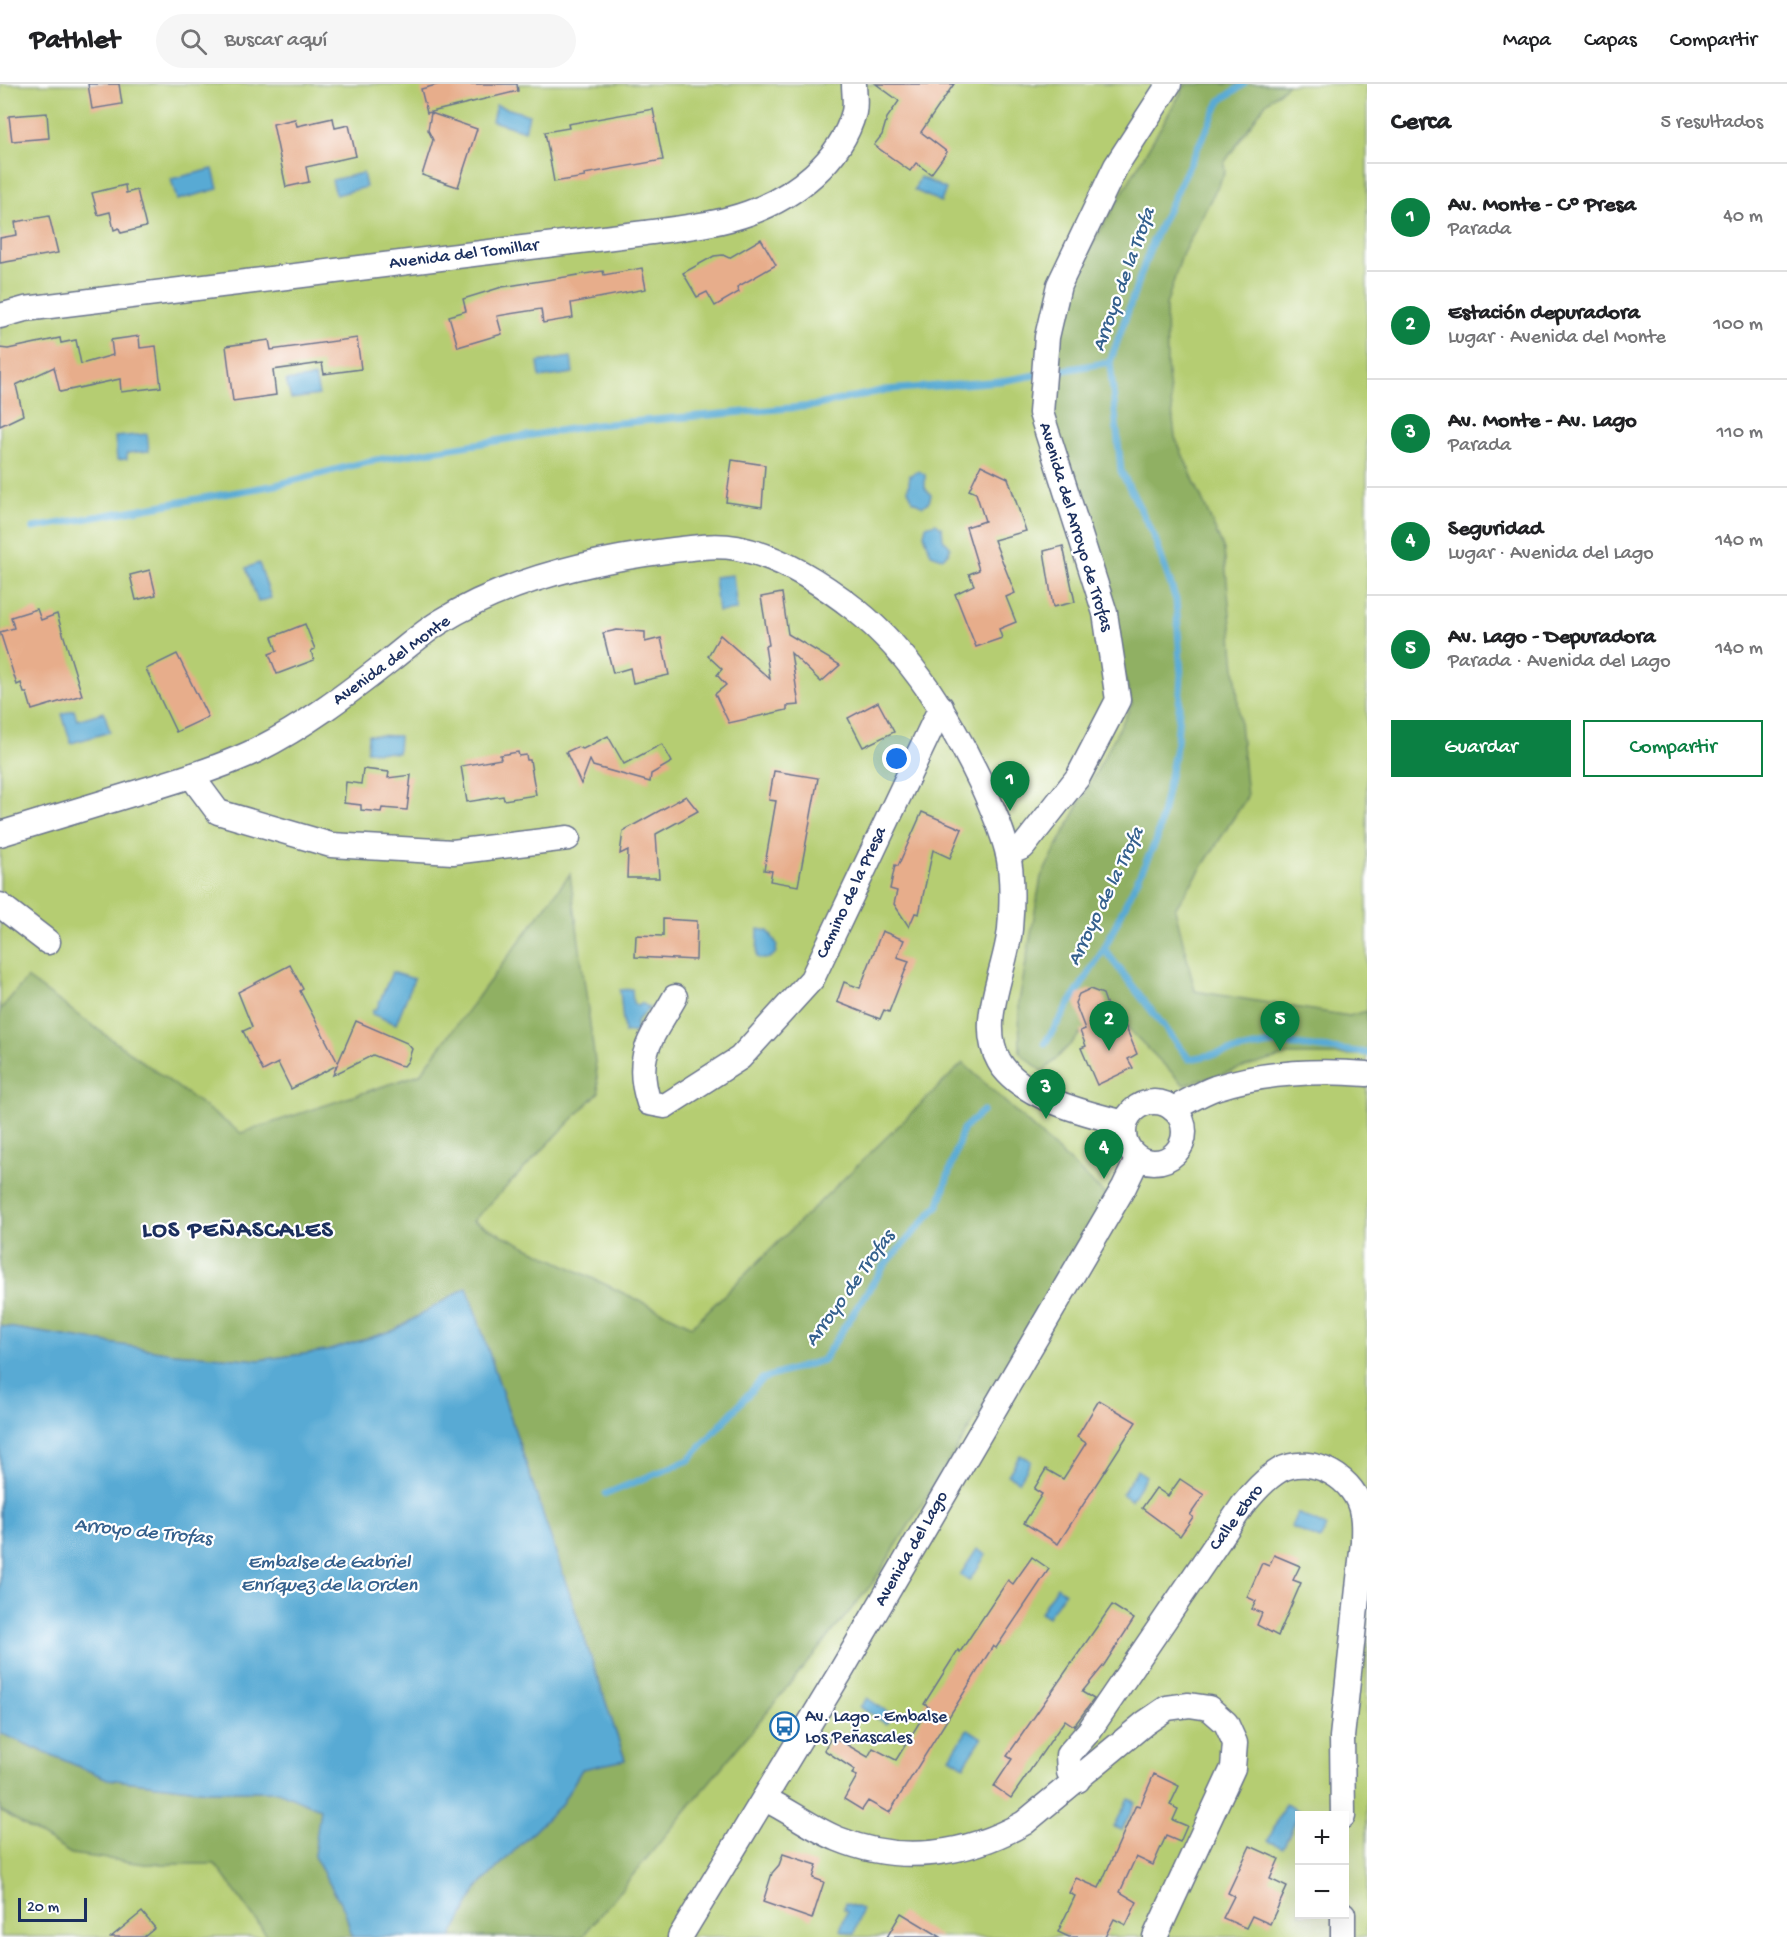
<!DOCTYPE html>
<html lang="es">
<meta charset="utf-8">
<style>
body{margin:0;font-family:"Gochi Hand",sans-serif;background:#f6f6f6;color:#202124}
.controls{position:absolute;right:18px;bottom:18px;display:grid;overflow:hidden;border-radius:0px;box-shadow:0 6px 24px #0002}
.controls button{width:54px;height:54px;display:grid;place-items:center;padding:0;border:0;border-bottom:2px solid #e0e0e0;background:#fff;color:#202124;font:30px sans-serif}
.scale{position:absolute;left:18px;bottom:15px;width:69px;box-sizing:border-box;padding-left:6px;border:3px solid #1b2f5e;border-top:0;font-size:16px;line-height:21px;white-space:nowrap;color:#1b2f5e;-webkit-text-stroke:4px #fff;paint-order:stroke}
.you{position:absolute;left:897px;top:675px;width:21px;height:21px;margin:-15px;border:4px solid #fff;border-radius:50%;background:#1a73e8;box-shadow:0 0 0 9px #1a73e833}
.badge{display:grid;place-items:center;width:39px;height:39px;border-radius:50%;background:#0b8043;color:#fff;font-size:20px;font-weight:700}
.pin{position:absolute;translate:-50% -50px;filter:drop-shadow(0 2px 3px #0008)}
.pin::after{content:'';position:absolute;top:32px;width:21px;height:18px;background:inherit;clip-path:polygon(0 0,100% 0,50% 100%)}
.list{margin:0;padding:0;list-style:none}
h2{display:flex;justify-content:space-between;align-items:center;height:78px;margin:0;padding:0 24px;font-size:26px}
h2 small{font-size:20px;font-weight:400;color:#757577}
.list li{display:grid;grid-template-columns:39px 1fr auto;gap:18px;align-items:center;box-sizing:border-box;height:108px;padding:0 24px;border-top:2px solid #e0e0e0}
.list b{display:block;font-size:22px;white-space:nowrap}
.list p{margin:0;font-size:20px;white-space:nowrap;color:#757577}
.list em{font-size:20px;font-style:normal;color:#757577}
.actions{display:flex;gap:12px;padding:18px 24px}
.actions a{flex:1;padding:14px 0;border:2px solid #0b8043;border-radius:0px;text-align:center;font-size:21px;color:#0b8043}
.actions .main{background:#0b8043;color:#fff}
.icon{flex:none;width:33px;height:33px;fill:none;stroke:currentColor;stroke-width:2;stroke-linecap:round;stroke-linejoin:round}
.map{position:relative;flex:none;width:1367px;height:1853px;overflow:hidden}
header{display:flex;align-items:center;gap:36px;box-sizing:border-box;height:84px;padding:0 30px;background:#fff;border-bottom:2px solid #e0e0e0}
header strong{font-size:28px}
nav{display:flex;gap:33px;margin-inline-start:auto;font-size:21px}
.search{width:420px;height:54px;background:#f6f6f6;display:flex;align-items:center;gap:15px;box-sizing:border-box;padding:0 21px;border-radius:33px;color:#757577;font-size:22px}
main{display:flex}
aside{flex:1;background:#fff}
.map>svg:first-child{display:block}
</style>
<header>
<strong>Pathlet</strong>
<div class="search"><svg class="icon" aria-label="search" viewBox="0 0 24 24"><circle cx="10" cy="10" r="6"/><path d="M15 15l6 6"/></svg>Buscar aquí</div>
<nav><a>Mapa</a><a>Capas</a><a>Compartir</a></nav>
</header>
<main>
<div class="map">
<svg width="1367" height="1853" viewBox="0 0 1367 1853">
<rect width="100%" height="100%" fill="#fff"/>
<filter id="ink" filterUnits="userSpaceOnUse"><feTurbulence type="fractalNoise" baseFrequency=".0167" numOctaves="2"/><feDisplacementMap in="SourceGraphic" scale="12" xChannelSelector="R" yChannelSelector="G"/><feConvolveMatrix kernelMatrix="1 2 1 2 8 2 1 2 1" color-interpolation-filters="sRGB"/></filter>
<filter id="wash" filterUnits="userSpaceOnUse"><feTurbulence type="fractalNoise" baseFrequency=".008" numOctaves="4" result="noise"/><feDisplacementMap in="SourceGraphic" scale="24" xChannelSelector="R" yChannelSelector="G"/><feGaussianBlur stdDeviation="1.35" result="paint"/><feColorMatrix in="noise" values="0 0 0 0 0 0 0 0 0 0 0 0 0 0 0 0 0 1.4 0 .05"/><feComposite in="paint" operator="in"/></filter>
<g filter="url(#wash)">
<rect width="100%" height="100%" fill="#faf0e3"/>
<!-- green -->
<path fill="#b5cd72" stroke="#687e68" stroke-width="1.5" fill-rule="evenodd" d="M 0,0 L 1367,0 L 1367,1853 L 0,1853 ZM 1300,1732 L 1344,1732 L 1344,1830 L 1300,1830 Z"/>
<!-- forest -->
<g fill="#90b064" stroke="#567061" stroke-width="1.5">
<path d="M 1186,0 L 1288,0 L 1266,19 L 1224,79 L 1225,88 L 1182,171 L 1166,221 L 1167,281 L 1175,353 L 1224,466 L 1247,713 L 1175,825 L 1195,907 L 1349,932 L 1367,927 L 1367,971 L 1288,971 L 1184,1001 L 1107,923 L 1043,988 L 1020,969 L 1019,918 L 1041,793 L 1132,620 L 1048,328 L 1062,212 Z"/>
<path d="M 570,790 L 599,1008 L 473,1137 L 692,1242 L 963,979 L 1112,1117 L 872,1500 L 582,1853 L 451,1853 L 479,1802 L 562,1719 L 582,1685 L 625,1676 L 467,1203 L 395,1246 L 327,1267 L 259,1276 L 172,1269 L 0,1242 L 0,926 L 27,894 L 241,1049 L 420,990 Z"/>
<path d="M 0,1649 L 108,1695 L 208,1707 L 279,1707 L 321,1725 L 314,1772 L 345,1827 L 352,1853 L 268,1853 L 215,1780 L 145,1780 L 71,1770 L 0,1726 Z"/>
</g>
<!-- water -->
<g fill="#59aad4" stroke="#3a6c99" stroke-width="1.5">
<path d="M 496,21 L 529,31 L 525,47 L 492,37 Z"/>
<path d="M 213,85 L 218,105 L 177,116 L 171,95 Z"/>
<path d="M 363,89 L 366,103 L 336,111 L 332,96 Z"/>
<path d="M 920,93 L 946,105 L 941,118 L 914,106 Z"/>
<path d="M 571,273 L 573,289 L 540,294 L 538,278 Z"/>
<path d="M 315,293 L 319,311 L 291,315 L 286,297 Z"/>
<path d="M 147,350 L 149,367 L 127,369 L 127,375 L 117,376 L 115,353 Z"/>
<path d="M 919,387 L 925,391 L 925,404 L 931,411 L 929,418 L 923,422 L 913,417 L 908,406 L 910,391 Z"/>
<path d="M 936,439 L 942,444 L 943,455 L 950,463 L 948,470 L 942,474 L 931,470 L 924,450 L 926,442 Z"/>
<path d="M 259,479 L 271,514 L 258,518 L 246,484 Z"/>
<path d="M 733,491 L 737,526 L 718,528 L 714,493 Z"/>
<path d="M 74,626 L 77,636 L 104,628 L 110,648 L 71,659 L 62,630 Z"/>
<path d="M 368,651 L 399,652 L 398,669 L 367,667 Z"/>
<path d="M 758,845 L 768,847 L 777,860 L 776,868 C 772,875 763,877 757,873 Z"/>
<path d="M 392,888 L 414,895 L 396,940 L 372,930 L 373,926 L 376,926 Z"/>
<path d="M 632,905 L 633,920 L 638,922 L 641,919 L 650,924 L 636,937 L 636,948 L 624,949 L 620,906 Z"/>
<path d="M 467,1203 L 625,1676 L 582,1685 L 562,1719 L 479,1802 L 451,1853 L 352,1853 L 345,1827 L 314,1772 L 320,1725 L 278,1707 L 208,1707 L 108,1695 L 0,1649 L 0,1242 L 172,1269 L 259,1276 L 327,1267 L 395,1246 Z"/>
<path d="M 1020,1371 L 1031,1377 L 1019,1398 L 1008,1391 Z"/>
<path d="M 1137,1386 L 1146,1392 L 1131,1416 L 1122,1410 Z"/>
<path d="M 1297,1429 L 1326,1443 L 1320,1456 L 1291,1443 Z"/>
<path d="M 977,1465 L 986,1471 L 969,1497 L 960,1491 Z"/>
<path d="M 1057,1502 L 1065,1508 L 1048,1533 L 1040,1528 Z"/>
<path d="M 867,1614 L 892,1631 L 886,1640 L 860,1623 Z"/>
<path d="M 968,1645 L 982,1654 L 964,1682 L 950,1673 Z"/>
<path d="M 1128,1715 L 1136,1718 L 1122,1746 L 1114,1743 Z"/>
<path d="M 1285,1720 L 1300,1727 L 1283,1764 L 1268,1757 Z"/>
<path d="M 845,1819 L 862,1825 L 854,1850 L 840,1846 L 847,1827 L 843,1825 Z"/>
</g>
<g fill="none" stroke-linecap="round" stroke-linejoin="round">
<!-- stream -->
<g stroke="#59aad4" stroke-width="7">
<path d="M 33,444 L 276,401 L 370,377 L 595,341 L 813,322 L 885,306 L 1002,297 L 1110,278"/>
<path d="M 1104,865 L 1189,975 L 1277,959 L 1367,969"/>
<path d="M 1045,959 L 1104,865 L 1157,755 L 1177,658 L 1181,591 L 1176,516 L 1154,452 L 1121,387 L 1110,278 L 1152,159 L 1220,17 L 1244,0"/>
<path d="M 606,1410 L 689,1376 L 762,1295 L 823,1276 L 884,1182 L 939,1120 L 963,1045 L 983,1027"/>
</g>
</g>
<g id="blocks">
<!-- building -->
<g fill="#e7ad8b">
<path d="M 88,0 L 119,0 L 122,20 L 92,25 Z"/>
<path d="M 440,0 L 517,0 L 518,7 L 427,29 L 421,5 Z"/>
<path d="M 876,0 L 954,0 L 921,48 L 947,68 L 931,90 L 916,79 L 910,87 L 874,61 L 882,51 L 887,34 L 899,17 Z"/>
<path d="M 653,25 L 663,76 L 584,90 L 585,93 L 554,98 L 545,48 L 569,44 L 568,40 Z"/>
<path d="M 47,29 L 49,54 L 12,57 L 9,32 Z"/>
<path d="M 431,29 L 477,45 L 458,103 L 422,91 L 433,56 L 428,46 Z"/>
<path d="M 333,34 L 335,44 L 349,41 L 356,72 L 306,83 L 309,98 L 286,103 L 273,40 L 295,35 L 297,42 Z"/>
<path d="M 125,101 L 126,109 L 137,106 L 146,143 L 121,149 L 119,144 L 114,146 L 110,128 L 98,131 L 92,109 Z"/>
<path d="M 49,132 L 58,169 L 0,179 L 0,154 L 17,151 L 15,138 Z"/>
<path d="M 761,155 L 776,181 L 737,203 L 739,208 L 715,222 L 707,208 L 697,213 L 683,189 L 714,172 L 723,171 L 729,174 Z"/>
<path d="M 642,184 L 646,205 L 571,219 L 573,234 L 543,239 L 541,225 L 497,232 L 502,250 L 458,263 L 449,232 L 466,227 L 463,215 L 502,203 L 603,187 L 604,191 Z"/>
<path d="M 139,252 L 140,264 L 156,262 L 161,303 L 121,308 L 120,295 L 60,308 L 54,283 L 16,301 L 23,331 L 0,342 L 0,264 L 8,265 L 60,254 L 61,259 L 76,256 L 81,280 L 113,271 L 111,256 Z"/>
<path d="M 357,254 L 361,285 L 324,290 L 322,279 L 273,286 L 276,311 L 233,317 L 226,262 L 269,256 L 271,266 Z"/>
<path d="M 732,376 L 765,381 L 762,423 L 726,418 Z"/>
<path d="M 981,381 L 1008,394 L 1026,447 L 994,456 L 1015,509 L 1006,513 L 1016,538 L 999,545 L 1002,554 L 976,563 L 955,510 L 974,501 L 969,490 L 979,486 L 966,443 L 985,437 L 976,409 L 969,406 Z"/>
<path d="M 1063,462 L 1075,518 L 1053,523 L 1044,467 Z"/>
<path d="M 150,486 L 156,511 L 136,516 L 130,491 Z"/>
<path d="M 782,509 L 788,550 L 840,581 L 821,598 L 791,569 L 799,621 L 787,622 L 787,626 L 729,639 L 715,610 L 726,601 L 717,591 L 722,585 L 708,572 L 720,551 L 770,595 L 765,562 L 769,561 L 761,513 Z"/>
<path d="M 37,525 L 41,536 L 57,530 L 82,611 L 32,626 L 27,609 L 24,609 L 21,599 L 17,601 L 0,548 L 14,544 L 11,533 Z"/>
<path d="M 305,540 L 315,565 L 311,567 L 314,576 L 277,590 L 269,570 L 277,567 L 272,553 Z"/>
<path d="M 617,546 L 645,548 L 645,558 L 661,554 L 669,591 L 633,599 L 630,584 L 613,589 L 603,549 Z"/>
<path d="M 177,570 L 208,633 L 176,648 L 146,585 Z"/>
<path d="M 878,618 L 894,648 L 863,663 L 848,634 Z"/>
<path d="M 608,652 L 624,680 L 662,660 L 672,678 L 651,690 L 650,698 L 593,682 L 590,676 L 581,700 L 566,668 L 577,663 L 583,665 Z"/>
<path d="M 518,668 L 519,672 L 526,671 L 527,676 L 530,676 L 536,711 L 504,716 L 503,712 L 467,718 L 461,682 L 501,675 L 500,671 Z"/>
<path d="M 363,685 L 389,688 L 388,694 L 411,691 L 407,726 L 382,724 L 381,728 L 361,726 L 361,721 L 344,719 L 346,698 L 361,700 Z"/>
<path d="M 774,687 L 818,694 L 798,802 L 770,797 L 772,787 L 764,786 L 776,717 L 769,716 Z"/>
<path d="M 686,712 L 698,727 L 656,750 L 659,794 L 627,794 L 628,766 L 620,770 L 623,747 Z"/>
<path d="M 922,728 L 962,745 L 950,774 L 933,766 L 919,830 L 915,829 L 909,843 L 894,820 L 897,807 L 890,805 L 895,781 L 898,782 Z"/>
<path d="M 663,835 L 697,837 L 696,876 L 635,873 L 636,851 L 663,852 Z"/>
<path d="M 882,847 L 904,856 L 897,873 L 909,877 L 889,928 L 884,926 L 880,935 L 837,918 L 844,898 L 860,904 Z"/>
<path d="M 290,881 L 303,905 L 300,907 L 338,979 L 356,937 L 407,959 L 412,965 L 408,977 L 404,982 L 398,981 L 373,971 L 333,991 L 337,981 L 291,1005 L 278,979 L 263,987 L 243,947 L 252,943 L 238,908 Z"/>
<path d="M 1090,905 L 1103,910 L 1111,933 L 1120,929 L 1137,970 L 1128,975 L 1133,984 L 1097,1001 L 1081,964 L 1086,962 L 1080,947 L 1085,945 L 1075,919 L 1079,910 Z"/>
<path d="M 1099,1316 L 1136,1338 L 1058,1460 L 1024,1439 L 1042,1410 L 1034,1405 L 1046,1385 L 1063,1395 L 1086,1359 L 1077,1353 Z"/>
<path d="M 1180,1395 L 1204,1411 L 1190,1431 L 1193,1433 L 1180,1452 L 1142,1424 L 1156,1404 L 1168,1412 Z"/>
<path d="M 1274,1471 L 1300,1482 L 1293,1496 L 1301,1499 L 1278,1552 L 1257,1541 L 1262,1529 L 1252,1525 L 1256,1517 L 1247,1513 L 1262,1479 L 1269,1482 Z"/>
<path d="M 1032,1473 L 1049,1485 L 996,1564 L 993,1562 L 889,1729 L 868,1717 L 862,1726 L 844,1715 L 857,1692 L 852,1690 L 855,1686 L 824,1666 L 832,1652 L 868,1673 L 873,1664 L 896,1676 L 929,1623 L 924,1620 L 958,1566 L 960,1568 L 1008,1496 L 1013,1500 Z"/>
<path d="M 1112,1521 L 1134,1535 L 1104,1581 L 1082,1608 L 1094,1615 L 1074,1642 L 1065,1636 L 1011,1714 L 994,1702 L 1012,1675 L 1007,1672 Z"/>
<path d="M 1154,1690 L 1179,1702 L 1170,1721 L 1178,1725 L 1173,1736 L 1187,1742 L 1180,1758 L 1166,1752 L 1153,1781 L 1136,1773 L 1120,1808 L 1137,1818 L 1126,1841 L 1114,1835 L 1105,1853 L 1069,1853 L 1058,1848 L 1075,1812 L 1069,1809 L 1076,1794 L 1099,1804 L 1136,1721 L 1140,1722 Z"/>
<path d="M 1250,1762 L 1279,1775 L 1270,1795 L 1287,1803 L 1270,1840 L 1252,1832 L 1246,1844 L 1223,1834 L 1234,1812 L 1228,1809 Z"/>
<path d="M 783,1770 L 817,1781 L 813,1794 L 824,1798 L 812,1835 L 763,1818 L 772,1789 L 779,1781 Z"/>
<path d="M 142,1828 L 155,1844 L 144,1853 L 111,1853 Z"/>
<path d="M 901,1829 L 941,1853 L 887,1853 Z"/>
</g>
</g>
</g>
<g filter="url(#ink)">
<use href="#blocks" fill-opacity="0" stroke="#69738d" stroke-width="1.5"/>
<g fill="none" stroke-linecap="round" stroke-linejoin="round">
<defs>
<g id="street">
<path d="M 0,232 L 25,225 L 645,149 C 679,144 716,141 749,129 C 794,113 841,77 854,28 C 856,19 854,8 854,0"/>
<path d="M 194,691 L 198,701 L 218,728 L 331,761 L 453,768 L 568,754"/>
<path d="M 0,750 C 48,735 97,721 145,706 C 183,695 222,683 257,666 C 305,642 347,610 389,577 C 406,564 422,549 440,538 C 507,496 588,477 666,467 C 689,464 714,460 737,464 C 779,472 823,500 856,526 C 913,572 950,634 981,699 C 991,721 1001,743 1007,766 C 1013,790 1012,821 1010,845 C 1006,887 977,938 999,977 C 1019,1013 1087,1030 1125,1039"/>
<path d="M 1008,769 L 1023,763 L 1078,693 L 1118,616 L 1105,529 L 1041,329 L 1047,253 L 1059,201 L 1116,82 L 1169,0"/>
<path d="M 0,821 L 48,858"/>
<path d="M 675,913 C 652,954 633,971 649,1019 L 665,1022 L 740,974 L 812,895 L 941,623"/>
<circle cx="1154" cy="1048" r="30"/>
<path d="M 1173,1025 C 1187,1018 1201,1009 1215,1004 C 1264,988 1316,986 1367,990"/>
<path d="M 1078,1696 L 1069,1688 L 1068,1671 L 1089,1647 L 1243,1421 C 1254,1408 1265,1395 1280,1386 C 1312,1369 1357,1395 1362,1430 C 1364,1439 1363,1449 1363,1458 L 1342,1653 L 1343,1732"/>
<path d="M 765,1715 C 790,1727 813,1745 838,1755 C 901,1781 967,1771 1024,1739 L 1145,1639 L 1167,1624 L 1189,1621 L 1209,1624 L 1226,1639 L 1235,1659 L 1233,1684 L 1155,1853"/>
<path d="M 1343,1830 L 1343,1853"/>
<path d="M 680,1853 L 840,1589 L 1124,1103 L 1138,1074"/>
</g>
</defs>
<!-- street casing -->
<use href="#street" stroke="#69738d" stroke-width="27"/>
<!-- street -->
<use href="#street" stroke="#fff" stroke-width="24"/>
</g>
</g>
<!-- icons -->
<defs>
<symbol id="bus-ring" viewBox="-11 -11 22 22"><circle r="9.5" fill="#fff" stroke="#1f6fb2" stroke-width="1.5"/><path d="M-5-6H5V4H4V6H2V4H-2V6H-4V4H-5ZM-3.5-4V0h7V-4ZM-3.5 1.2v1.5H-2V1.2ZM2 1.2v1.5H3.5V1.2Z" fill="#1f6fb2"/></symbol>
</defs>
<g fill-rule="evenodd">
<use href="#bus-ring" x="768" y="1626" width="33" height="33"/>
</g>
<g text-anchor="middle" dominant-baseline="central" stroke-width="4.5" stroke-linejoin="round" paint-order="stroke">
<!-- street labels -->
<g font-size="18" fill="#1b2f5e" stroke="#fff">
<text transform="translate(464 171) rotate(-7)">Avenida del Tomillar</text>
<text transform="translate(1075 443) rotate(73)">Avenida del Arroyo de Trofas</text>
<text transform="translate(392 577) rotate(-36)">Avenida del Monte</text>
<text transform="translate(852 809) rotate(-65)">Camino de la Presa</text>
<text transform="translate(1237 1434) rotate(-53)">Calle Ebro</text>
<text transform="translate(912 1465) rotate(-60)">Avenida del Lago</text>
</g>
<!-- poi labels -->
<g font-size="18" fill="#1b2f5e" stroke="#fff" text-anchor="start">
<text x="805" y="1633">Av. Lago - Embalse<tspan x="805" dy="21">Los Peñascales</tspan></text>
</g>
<!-- water labels -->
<g font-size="20" font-style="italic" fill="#34608d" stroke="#fff">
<text transform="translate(1125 196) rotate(-70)">Arroyo de la Trofa</text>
<text transform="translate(1107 813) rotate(-64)">Arroyo de la Trofa</text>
<text transform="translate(851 1205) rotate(-54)">Arroyo de Trofas</text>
<text transform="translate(143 1449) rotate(6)">Arroyo de Trofas</text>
<text x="329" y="1479">Embalse de Gabriel<tspan x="329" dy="23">Enríquez de la Orden</tspan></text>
</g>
<!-- district labels -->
<g font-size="24" font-weight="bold" letter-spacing="1.5" fill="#1b2f5e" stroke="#fff">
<text x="238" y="1147">LOS PEÑASCALES</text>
</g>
</g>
</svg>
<div class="controls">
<button>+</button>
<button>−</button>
</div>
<div class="scale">20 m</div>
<div class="you"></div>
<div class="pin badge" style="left:1010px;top:727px">1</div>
<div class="pin badge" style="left:1109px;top:967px">2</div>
<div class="pin badge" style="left:1046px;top:1035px">3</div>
<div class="pin badge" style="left:1104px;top:1095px">4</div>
<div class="pin badge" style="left:1280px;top:967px">5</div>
</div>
<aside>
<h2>Cerca<small>5 resultados</small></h2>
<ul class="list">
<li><span class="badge">1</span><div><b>Av. Monte - Cº Presa</b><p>Parada</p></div><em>40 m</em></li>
<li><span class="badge">2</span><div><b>Estación depuradora</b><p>Lugar · Avenida del Monte</p></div><em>100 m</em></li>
<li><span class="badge">3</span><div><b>Av. Monte - Av. Lago</b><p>Parada</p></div><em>110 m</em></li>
<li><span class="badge">4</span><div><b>Seguridad</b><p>Lugar · Avenida del Lago</p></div><em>140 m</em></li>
<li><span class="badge">5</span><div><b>Av. Lago - Depuradora</b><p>Parada · Avenida del Lago</p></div><em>140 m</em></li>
</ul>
<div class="actions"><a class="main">Guardar</a><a>Compartir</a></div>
</aside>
</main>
